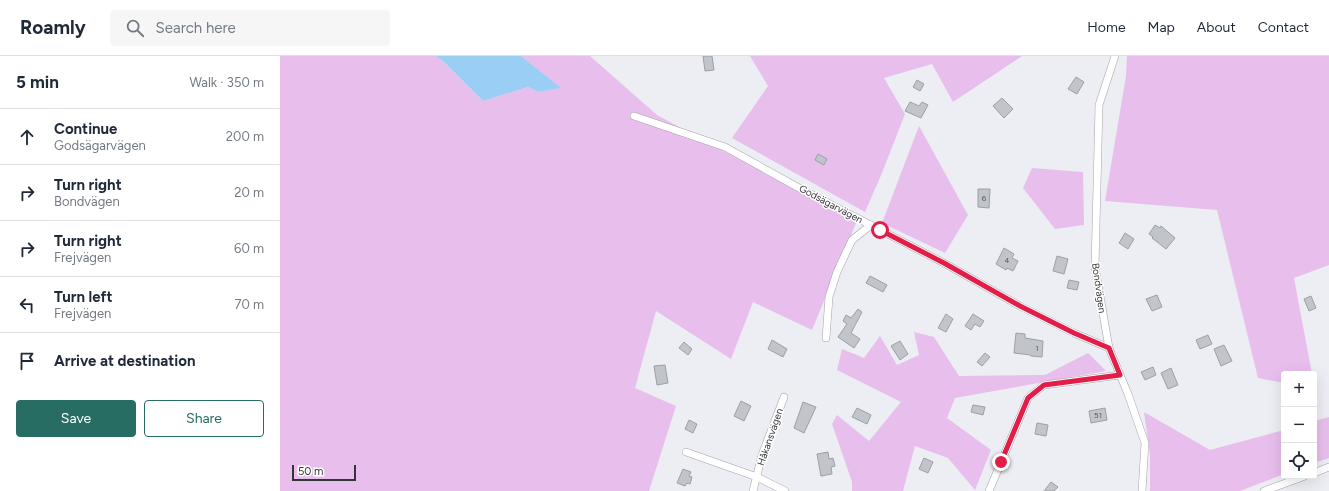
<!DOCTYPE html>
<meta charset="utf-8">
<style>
body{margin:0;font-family:Figtree,sans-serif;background:#f6f6f7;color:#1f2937}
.controls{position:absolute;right:12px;bottom:12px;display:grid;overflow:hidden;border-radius:4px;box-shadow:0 4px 16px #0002}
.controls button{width:36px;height:36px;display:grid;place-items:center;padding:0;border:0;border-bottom:1px solid #e0e1e3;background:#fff;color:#1f2937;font:20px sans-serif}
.scale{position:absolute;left:12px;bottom:10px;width:64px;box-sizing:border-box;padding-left:4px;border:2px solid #333436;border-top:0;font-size:11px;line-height:14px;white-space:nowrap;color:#333436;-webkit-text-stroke:3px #fff;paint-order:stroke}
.stop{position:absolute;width:12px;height:12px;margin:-9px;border:3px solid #e11d48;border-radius:50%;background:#fff}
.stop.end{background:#e11d48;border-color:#fff;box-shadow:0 1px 4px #0008}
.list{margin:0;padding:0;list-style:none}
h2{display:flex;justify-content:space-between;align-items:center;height:52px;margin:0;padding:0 16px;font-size:17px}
h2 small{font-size:13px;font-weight:400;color:#747a83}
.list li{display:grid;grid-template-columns:26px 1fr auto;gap:12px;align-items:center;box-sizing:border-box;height:56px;padding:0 16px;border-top:1px solid #e0e1e3}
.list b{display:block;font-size:15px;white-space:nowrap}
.list p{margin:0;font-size:13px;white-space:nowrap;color:#747a83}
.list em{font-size:13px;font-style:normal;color:#747a83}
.actions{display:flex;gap:8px;padding:12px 16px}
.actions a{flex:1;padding:9px 0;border:1px solid #276d63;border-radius:4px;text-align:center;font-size:14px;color:#276d63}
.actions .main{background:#276d63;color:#fff}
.icon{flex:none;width:22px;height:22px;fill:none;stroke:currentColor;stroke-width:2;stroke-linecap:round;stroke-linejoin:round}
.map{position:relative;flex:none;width:1049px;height:435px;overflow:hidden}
header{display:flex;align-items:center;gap:24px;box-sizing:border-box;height:56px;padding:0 20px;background:#fff;border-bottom:1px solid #e0e1e3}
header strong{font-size:19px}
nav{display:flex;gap:22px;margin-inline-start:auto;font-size:14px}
.search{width:280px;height:36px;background:#f6f6f7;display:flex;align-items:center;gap:10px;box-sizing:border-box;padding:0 14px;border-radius:4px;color:#747a83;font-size:15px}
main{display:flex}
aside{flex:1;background:#fff}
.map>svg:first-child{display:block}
</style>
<header>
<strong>Roamly</strong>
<div class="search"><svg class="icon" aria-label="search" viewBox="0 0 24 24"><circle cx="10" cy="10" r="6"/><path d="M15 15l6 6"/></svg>Search here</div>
<nav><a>Home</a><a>Map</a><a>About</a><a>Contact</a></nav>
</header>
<main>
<aside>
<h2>5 min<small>Walk · 350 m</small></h2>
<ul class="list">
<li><svg class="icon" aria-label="ahead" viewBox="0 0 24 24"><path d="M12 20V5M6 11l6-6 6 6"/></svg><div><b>Continue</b><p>Godsägarvägen</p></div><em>200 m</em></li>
<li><svg class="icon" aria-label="right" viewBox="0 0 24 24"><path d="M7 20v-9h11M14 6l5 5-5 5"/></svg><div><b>Turn right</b><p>Bondvägen</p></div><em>20 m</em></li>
<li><svg class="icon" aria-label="right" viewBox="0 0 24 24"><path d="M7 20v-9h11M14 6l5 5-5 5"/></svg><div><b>Turn right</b><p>Frejvägen</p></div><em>60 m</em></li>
<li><svg class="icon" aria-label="left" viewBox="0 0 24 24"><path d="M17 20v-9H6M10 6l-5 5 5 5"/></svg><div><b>Turn left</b><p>Frejvägen</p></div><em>70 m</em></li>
<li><svg class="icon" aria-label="arrive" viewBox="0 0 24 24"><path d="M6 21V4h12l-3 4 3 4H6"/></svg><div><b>Arrive at destination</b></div></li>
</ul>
<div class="actions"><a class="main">Save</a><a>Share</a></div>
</aside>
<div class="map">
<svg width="1049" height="435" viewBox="0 0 1049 435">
<rect width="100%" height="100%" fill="#ededf4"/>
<!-- green -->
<g fill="#e8beed">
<path d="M 0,0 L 156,0 L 165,7 L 203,45 L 248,31 L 258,36 L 280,32 L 241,0 L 310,0 L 377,59 L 576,167 L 532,274 L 473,246 L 451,303 L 376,255 L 355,332 L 396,350 L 369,435 L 0,435 Z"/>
<path d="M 470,0 L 742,0 L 673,46 L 652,8 L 604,22 L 625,58 L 602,117 L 585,156 L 452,82 L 488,30 Z"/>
<path d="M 847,0 L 1049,0 L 1049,209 L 1014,222 L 1032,318 L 1004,318 L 1004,327 L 978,322 L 937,154 L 825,145 L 846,20 Z"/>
<path d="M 639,70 L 688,159 L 665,197 L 602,167 Z"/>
<path d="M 752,112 L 803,116 L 804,169 L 775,173 L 743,132 Z"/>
<path d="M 634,276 L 654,281 L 679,320 L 765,319 L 808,297 L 826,315 L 675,342 L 667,362 L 711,394 L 695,434 L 668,402 L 635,390 L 623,435 L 572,435 L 572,426 L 552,368 L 557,359 L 589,385 L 621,346 L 557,314 L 562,293 L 584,302 L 600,280 L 617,309 L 639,299 Z"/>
<path d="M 864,356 L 930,394 L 1004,374 L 1004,418 L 960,435 L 870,435 L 870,398 Z"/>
<path d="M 1049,361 L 1049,402 L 1034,407 L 1034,365 Z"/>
</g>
<!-- water -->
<path fill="#9bcef5" d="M 156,0 L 241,0 L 281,32 L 258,36 L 248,31 L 203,45 L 165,7 Z"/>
<!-- building -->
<g fill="#c1c4ca" stroke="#9ca0a5">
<path d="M 423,0 L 432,0 L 434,14 L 425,15 Z"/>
<path d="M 796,21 L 804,26 L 797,38 L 788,33 Z"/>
<path d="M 637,24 L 644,28 L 640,35 L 633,31 Z"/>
<path d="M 722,42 L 733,53 L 724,62 L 713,50 Z"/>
<path d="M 630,46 L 639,50 L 642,46 L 648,49 L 641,62 L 625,55 Z"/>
<path d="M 538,98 L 547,103 L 544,109 L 535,104 Z"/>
<path d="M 698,133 L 710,133 L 709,152 L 698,151 Z"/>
<path d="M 875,169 L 880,172 L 881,170 L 895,182 L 886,193 L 872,182 L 873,181 L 869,178 Z"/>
<path d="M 845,177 L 854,183 L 848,193 L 839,187 Z"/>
<path d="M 724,192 L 734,198 L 732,202 L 738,205 L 733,215 L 727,212 L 726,214 L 716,208 Z"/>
<path d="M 777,200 L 788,203 L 784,218 L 773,215 Z"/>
<path d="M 590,220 L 607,229 L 603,236 L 586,227 Z"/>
<path d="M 789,224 L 799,226 L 797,234 L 787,232 Z"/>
<path d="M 877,239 L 882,251 L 872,255 L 866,243 Z"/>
<path d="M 1031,240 L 1036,252 L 1029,255 L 1024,243 Z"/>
<path d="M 578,253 L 582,256 L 571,277 L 580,283 L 574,292 L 558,281 L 567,268 L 563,265 L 566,259 L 571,262 Z"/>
<path d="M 666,258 L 673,263 L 666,276 L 658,272 Z"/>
<path d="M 693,258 L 704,265 L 700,271 L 695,268 L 691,274 L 685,270 Z"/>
<path d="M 736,277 L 745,278 L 745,282 L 763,285 L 762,301 L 751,300 L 751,299 L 734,297 Z"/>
<path d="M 928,279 L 932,288 L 920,293 L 916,284 Z"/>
<path d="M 492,284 L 507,293 L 503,301 L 488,293 Z"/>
<path d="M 620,285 L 628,298 L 620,304 L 611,290 Z"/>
<path d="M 404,286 L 412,293 L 408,299 L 399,292 Z"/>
<path d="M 944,289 L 952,305 L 941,310 L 934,293 Z"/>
<path d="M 705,297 L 710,301 L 702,310 L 697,306 Z"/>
<path d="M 385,309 L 388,327 L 377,329 L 374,310 Z"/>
<path d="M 873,311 L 876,319 L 865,324 L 861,316 Z"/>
<path d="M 891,312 L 898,329 L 888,333 L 881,317 Z"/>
<path d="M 461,345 L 471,350 L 464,365 L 454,360 Z"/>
<path d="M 523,346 L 536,351 L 524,377 L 514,372 Z"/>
<path d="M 693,349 L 705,351 L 703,359 L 691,356 Z"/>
<path d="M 577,352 L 591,359 L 587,368 L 572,361 Z"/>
<path d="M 825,352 L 827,364 L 811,367 L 809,355 Z"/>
<path d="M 409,364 L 417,368 L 413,377 L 405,373 Z"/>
<path d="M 757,367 L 768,369 L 766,380 L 755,378 Z"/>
<path d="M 548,396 L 549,403 L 553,402 L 555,410 L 551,411 L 552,418 L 541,420 L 537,398 Z"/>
<path d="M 644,402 L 653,406 L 648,417 L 639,413 Z"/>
<path d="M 403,413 L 411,416 L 409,420 L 412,421 L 410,428 L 407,427 L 405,430 L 397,427 Z"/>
<path d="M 771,426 L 778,431 L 774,435 L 764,435 Z"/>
</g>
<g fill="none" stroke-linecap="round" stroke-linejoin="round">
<defs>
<g id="street">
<path d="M 835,0 L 819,49 L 815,211 L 829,292 L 848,338 L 865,387 L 862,435"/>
<path d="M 354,60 L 445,91 L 519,132 L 664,207 L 740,250 L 794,277 L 829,292"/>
<path d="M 546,282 L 549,241 L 557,216 L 572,184 L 591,169"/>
<path d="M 406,396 L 477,421 L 505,435"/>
<path d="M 1034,417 L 1049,411"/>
<path d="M 473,435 L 482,399 L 504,341"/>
<path d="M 709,435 L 748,342 L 764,329 L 840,319"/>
<path d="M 984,435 L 1025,420"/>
</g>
</defs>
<!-- street casing -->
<use href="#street" stroke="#a4a4ab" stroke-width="8"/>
<!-- street -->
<use href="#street" stroke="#fff" stroke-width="7"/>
</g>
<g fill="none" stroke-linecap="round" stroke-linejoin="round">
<!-- route -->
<path stroke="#e11d48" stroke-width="5" d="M 600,174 L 664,207 L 740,250 L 794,277 L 829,292 L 840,319 L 764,329 L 748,342 L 721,406"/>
</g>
<g text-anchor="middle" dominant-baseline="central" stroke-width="3" stroke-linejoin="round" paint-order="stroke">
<!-- number labels -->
<g font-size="8" fill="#56585b">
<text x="704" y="142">6</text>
<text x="727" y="204">4</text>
<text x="757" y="292">1</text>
<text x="818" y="359">51</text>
</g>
<!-- street labels -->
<g font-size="10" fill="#333436" stroke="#fff">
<text transform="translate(551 148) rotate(28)">Godsägarvägen</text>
<text transform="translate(819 232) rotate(82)">Bondvägen</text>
<text transform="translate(490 381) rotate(-71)">Håkansvägen</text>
</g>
</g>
</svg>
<div class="controls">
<button>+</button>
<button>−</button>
<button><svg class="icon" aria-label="locate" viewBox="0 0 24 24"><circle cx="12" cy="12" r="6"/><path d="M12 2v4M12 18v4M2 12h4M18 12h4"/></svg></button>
</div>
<div class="scale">50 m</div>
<div class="stop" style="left:600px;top:174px"></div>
<div class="stop end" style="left:721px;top:406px"></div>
</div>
</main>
